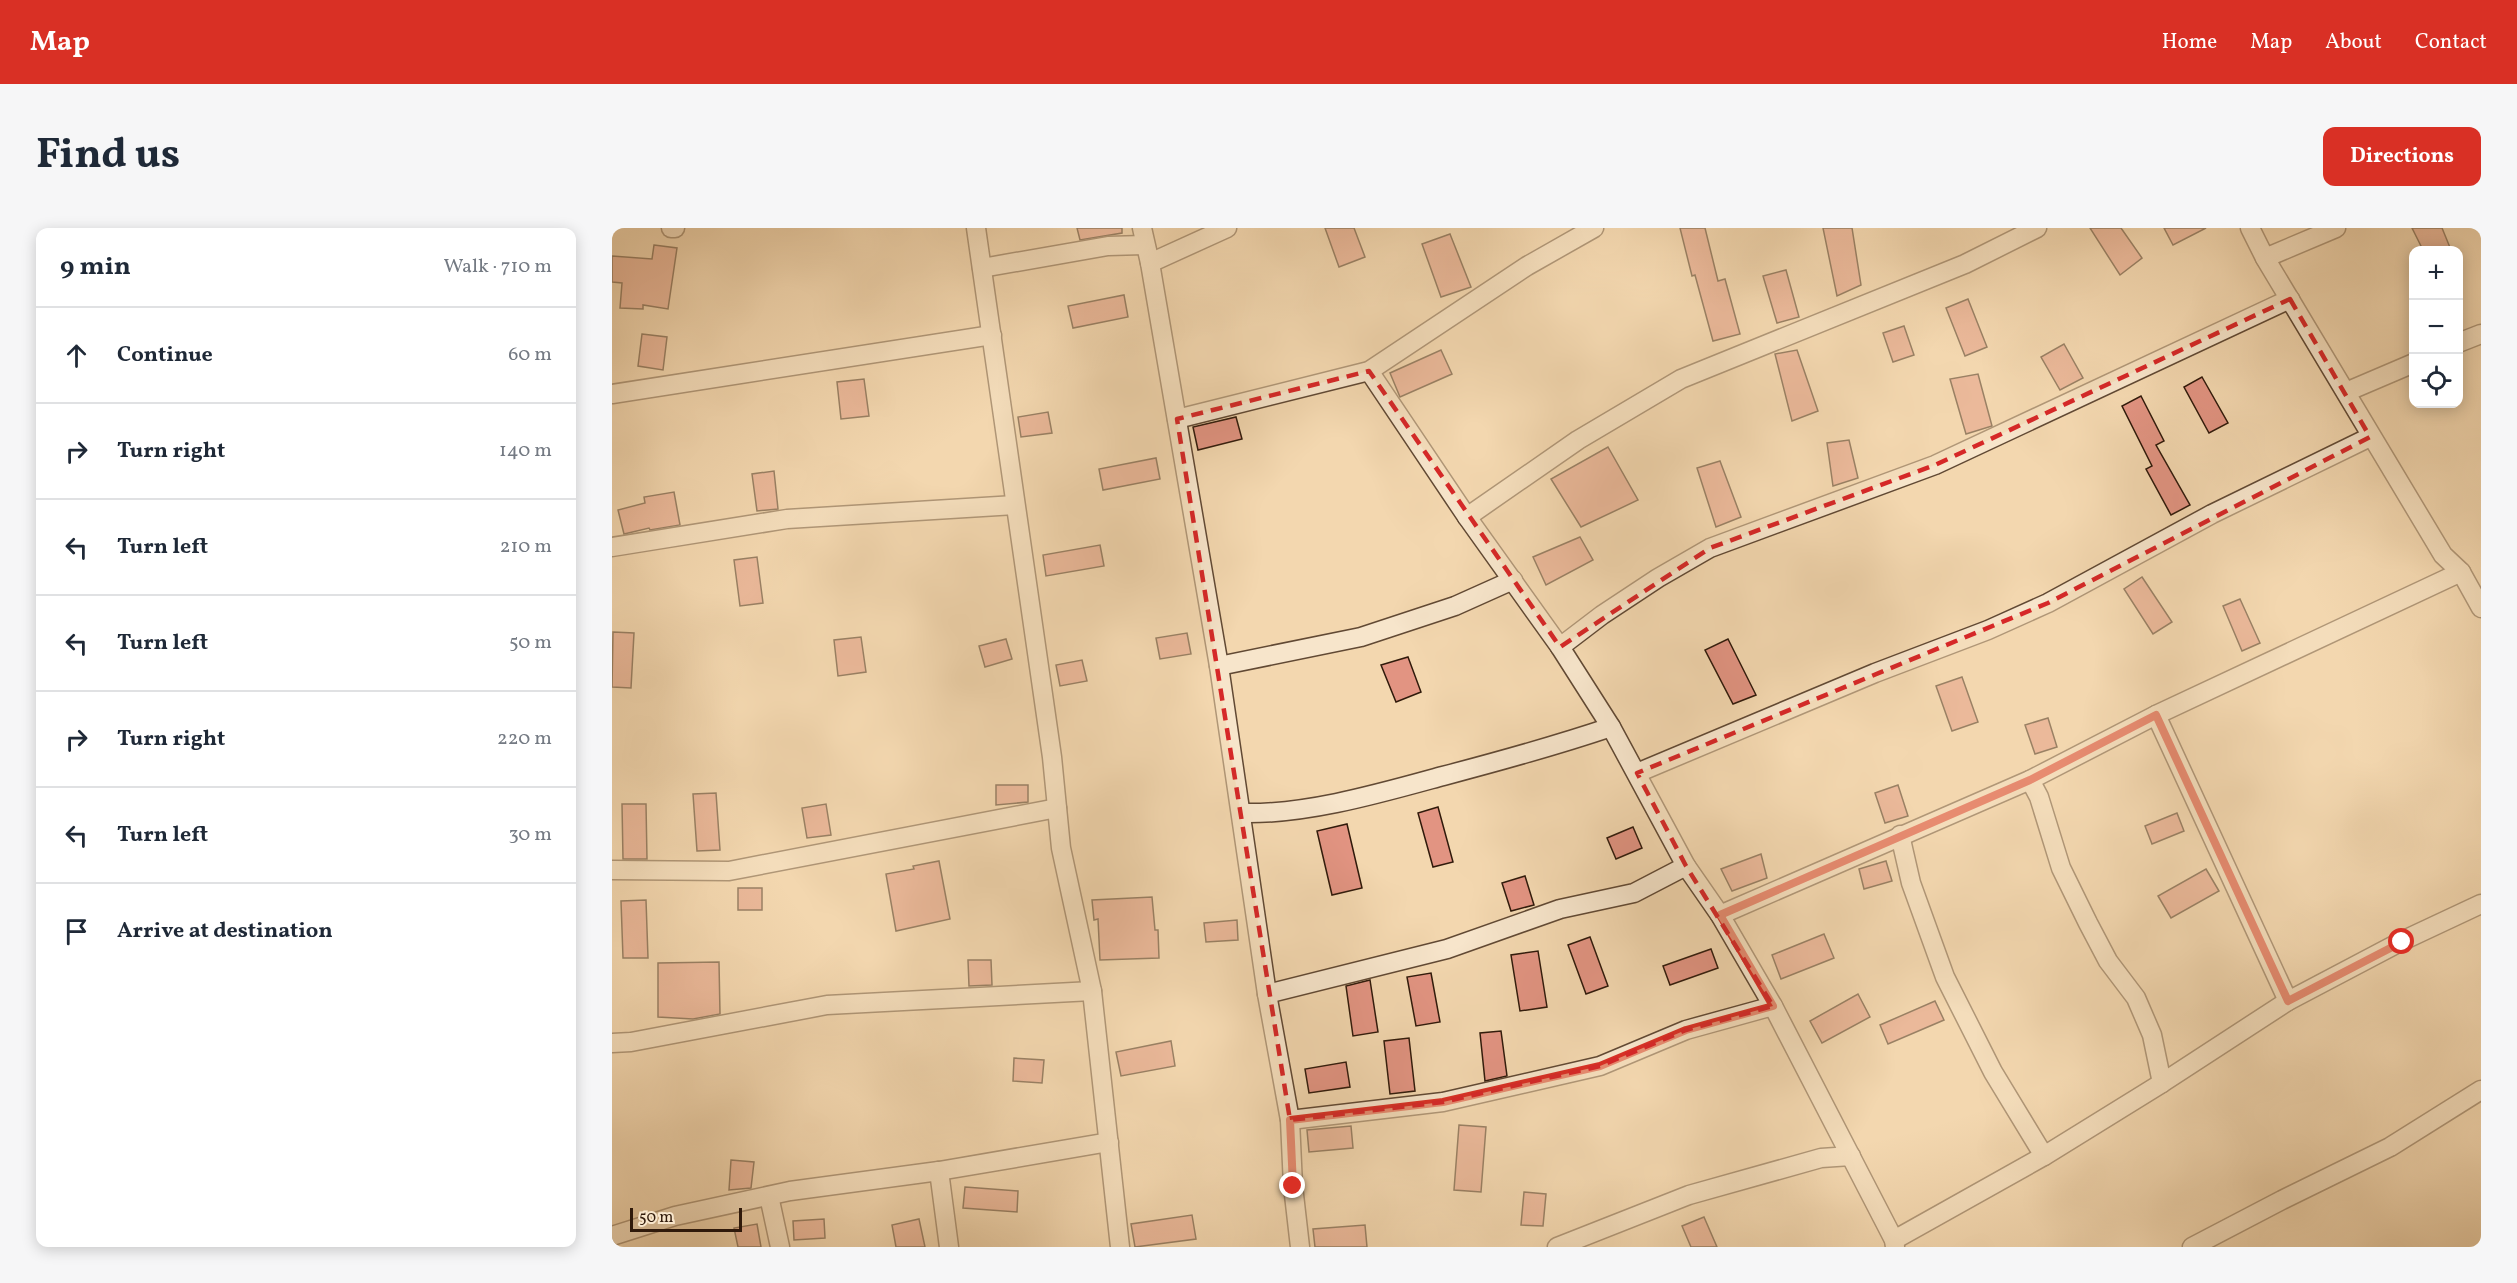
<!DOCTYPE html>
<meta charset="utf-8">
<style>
body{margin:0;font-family:Vollkorn,serif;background:#f6f6f7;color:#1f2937}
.controls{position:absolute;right:18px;top:18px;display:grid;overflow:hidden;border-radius:12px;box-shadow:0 3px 15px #0003}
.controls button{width:54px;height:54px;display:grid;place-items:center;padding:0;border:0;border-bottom:2px solid #e0e1e3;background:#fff;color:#1f2937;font:30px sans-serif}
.scale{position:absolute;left:18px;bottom:15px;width:112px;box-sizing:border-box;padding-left:6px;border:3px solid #301a0b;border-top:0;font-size:16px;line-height:21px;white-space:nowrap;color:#301a0b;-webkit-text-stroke:4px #f7e5cb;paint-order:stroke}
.stop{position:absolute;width:18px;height:18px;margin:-14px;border:4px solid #d93025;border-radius:50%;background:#fff}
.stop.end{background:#d93025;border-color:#fff;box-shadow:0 2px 6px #0008}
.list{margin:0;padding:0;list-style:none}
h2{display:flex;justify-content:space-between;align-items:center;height:78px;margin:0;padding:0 24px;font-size:26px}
h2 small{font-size:20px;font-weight:400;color:#747a83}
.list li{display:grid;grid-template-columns:39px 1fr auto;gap:18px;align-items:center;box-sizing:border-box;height:96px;padding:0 24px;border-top:2px solid #e0e1e3}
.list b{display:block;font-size:22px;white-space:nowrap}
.list em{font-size:20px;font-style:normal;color:#747a83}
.icon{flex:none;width:33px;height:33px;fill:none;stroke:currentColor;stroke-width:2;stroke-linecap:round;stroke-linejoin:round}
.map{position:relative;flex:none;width:1869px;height:1019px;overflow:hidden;border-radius:12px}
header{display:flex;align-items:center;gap:36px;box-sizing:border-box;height:84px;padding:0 30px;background:#d93025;color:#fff}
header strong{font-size:28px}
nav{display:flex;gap:33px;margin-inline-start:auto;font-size:21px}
.intro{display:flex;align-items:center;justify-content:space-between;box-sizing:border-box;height:144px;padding:0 36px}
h1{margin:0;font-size:42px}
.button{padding:15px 27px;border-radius:12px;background:#d93025;color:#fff;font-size:21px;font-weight:700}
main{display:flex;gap:36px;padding:0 36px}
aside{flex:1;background:#fff;border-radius:12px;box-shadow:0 3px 15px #0003}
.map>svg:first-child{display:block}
</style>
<header>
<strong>Map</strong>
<nav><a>Home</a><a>Map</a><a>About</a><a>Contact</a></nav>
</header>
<div class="intro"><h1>Find us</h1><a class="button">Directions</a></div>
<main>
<aside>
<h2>9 min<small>Walk · 710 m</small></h2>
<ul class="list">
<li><svg class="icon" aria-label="ahead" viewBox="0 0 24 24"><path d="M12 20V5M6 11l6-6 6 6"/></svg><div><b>Continue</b></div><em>60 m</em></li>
<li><svg class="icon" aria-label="right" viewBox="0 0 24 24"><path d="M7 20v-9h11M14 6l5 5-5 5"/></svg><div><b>Turn right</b></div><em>140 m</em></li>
<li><svg class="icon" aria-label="left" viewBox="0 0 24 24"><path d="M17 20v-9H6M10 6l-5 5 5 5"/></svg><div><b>Turn left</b></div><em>210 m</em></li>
<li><svg class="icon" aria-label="left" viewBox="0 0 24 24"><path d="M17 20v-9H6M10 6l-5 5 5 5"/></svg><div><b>Turn left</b></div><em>50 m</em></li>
<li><svg class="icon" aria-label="right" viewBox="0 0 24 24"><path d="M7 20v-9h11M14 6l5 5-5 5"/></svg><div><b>Turn right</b></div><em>220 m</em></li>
<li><svg class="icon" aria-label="left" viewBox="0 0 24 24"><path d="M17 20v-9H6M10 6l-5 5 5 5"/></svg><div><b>Turn left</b></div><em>30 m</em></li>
<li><svg class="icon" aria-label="arrive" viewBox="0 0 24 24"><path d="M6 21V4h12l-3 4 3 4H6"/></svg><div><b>Arrive at destination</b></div></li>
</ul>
</aside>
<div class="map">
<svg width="1869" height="1019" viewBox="0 0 1869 1019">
<rect width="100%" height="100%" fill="#f3d7af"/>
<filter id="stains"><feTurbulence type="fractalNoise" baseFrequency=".00333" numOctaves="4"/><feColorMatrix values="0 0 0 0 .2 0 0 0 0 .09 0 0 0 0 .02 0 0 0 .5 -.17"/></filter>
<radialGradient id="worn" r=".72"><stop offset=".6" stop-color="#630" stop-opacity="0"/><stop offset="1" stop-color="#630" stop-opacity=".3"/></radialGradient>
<!-- building -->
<g fill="#e29482" stroke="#301a0b" stroke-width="1.5">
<path d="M 465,0 L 510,0 L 510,5 L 468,12 Z"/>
<path d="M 713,0 L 742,0 L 753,29 L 727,39 Z"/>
<path d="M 1068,0 L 1093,0 L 1106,53 L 1113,51 L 1128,106 L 1101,113 L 1083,47 L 1080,48 Z"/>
<path d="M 1211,0 L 1240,0 L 1249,57 L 1225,68 Z"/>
<path d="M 1478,0 L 1509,0 L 1530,30 L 1508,47 Z"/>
<path d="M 1552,0 L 1594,0 L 1561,17 Z"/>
<path d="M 1800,0 L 1830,0 L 1839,22 L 1811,22 Z"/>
<path d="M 838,6 L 859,59 L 829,69 L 810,16 Z"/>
<path d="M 42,17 L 65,20 L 56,81 L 31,77 L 31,81 L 8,80 L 10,55 L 0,54 L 0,28 L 40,31 Z"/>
<path d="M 1174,42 L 1187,89 L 1165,95 L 1151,48 Z"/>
<path d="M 512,67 L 516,89 L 461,100 L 456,78 Z"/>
<path d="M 1356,71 L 1375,119 L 1353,128 L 1334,80 Z"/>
<path d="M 1292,98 L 1302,127 L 1281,134 L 1271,105 Z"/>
<path d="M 30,106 L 55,109 L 51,142 L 26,138 Z"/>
<path d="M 1452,116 L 1471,150 L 1448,162 L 1429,129 Z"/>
<path d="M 829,122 L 840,146 L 788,169 L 778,145 Z"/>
<path d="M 1185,122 L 1206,183 L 1180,193 L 1163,126 Z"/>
<path d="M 1366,146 L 1380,198 L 1354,206 L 1338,151 Z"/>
<path d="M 1590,149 L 1616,195 L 1597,205 L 1572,159 Z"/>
<path d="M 252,151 L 257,188 L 229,191 L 225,154 Z"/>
<path d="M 1529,168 L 1552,213 L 1544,217 L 1578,277 L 1559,287 L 1534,241 L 1540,238 L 1510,178 Z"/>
<path d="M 436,184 L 440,205 L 409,209 L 406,189 Z"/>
<path d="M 624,189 L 630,211 L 586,222 L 581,199 Z"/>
<path d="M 1237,212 L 1246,250 L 1221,258 L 1215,215 Z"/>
<path d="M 996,219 L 1026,272 L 969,299 L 939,251 Z"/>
<path d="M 544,230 L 548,251 L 491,262 L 487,241 Z"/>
<path d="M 1108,233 L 1129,289 L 1104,299 L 1085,240 Z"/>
<path d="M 162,243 L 166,281 L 145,283 L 140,246 Z"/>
<path d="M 62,264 L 68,297 L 38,302 L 37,300 L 12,306 L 6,282 L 33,275 L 32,269 Z"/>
<path d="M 968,309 L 981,332 L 934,357 L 921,329 Z"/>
<path d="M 488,317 L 492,338 L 434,348 L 431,327 Z"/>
<path d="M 145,329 L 151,375 L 128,378 L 122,332 Z"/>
<path d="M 1530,349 L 1560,394 L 1541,406 L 1512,361 Z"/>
<path d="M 1628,371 L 1648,415 L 1630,423 L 1611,378 Z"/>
<path d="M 1,404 L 22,405 L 19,460 L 0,459 Z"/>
<path d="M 575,405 L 579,426 L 548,431 L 544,410 Z"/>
<path d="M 249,409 L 254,444 L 226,448 L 222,412 Z"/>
<path d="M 394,411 L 400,431 L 373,439 L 367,418 Z"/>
<path d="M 1116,411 L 1144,467 L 1121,476 L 1093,422 Z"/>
<path d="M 796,429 L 809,464 L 784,474 L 769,437 Z"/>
<path d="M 470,432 L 475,453 L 448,458 L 444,437 Z"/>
<path d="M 1350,449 L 1366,494 L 1340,503 L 1324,458 Z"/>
<path d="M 1436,490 L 1445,519 L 1423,526 L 1413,497 Z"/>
<path d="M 384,557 L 416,557 L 416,574 L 384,577 Z"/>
<path d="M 1286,557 L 1296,588 L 1273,595 L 1263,565 Z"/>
<path d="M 104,565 L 108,622 L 85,623 L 81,566 Z"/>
<path d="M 10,576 L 34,576 L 35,631 L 11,631 Z"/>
<path d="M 214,576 L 219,607 L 195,610 L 190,580 Z"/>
<path d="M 826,579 L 841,634 L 821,639 L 806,585 Z"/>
<path d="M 1565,585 L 1572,603 L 1540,616 L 1533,598 Z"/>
<path d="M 735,596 L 750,660 L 720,667 L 705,603 Z"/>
<path d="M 1021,599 L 1030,620 L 1004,631 L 995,610 Z"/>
<path d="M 1149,626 L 1155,650 L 1120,663 L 1109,641 Z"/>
<path d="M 327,633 L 338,691 L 284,703 L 274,646 L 302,641 L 301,638 Z"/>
<path d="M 1274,633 L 1280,653 L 1252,661 L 1247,641 Z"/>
<path d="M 1594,641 L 1607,663 L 1559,690 L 1546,668 Z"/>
<path d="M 913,648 L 922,677 L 899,683 L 890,655 Z"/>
<rect x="126" y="660" width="24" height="22"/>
<path d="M 540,669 L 543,702 L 546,702 L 547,730 L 488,732 L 486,691 L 482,692 L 480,672 Z"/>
<path d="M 34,672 L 36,730 L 11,730 L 9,673 Z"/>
<path d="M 625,692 L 626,712 L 594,714 L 592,695 Z"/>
<path d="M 1212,706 L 1222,730 L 1169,751 L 1160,727 Z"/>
<path d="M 978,709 L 996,758 L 974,766 L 956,717 Z"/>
<path d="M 1099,721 L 1106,740 L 1058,757 L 1051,738 Z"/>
<path d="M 926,723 L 935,779 L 908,783 L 899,727 Z"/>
<path d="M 356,732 L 379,732 L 380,757 L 357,758 Z"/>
<path d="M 107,734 L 108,786 L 81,791 L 46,789 L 46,735 Z"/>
<path d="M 819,745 L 828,794 L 804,798 L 795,749 Z"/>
<path d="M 758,752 L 766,804 L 741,808 L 734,758 Z"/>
<path d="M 1246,766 L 1258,789 L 1210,815 L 1198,793 Z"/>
<path d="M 1323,773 L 1332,792 L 1276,816 L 1268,797 Z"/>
<path d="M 889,803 L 895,848 L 873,853 L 868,805 Z"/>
<path d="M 797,810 L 803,863 L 778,866 L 772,813 Z"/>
<path d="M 559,813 L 563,838 L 509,848 L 504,824 Z"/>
<path d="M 402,830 L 432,832 L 430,855 L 401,853 Z"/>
<path d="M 734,834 L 738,859 L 697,865 L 693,841 Z"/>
<path d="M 847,897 L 874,899 L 869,964 L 842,962 Z"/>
<path d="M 739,898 L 741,920 L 697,924 L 695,902 Z"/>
<path d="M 119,932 L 142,934 L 139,960 L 117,962 Z"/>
<path d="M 353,959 L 406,963 L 405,984 L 351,980 Z"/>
<path d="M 912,964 L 934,966 L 931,998 L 909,997 Z"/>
<path d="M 580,987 L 584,1011 L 523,1019 L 519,996 Z"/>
<path d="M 1092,989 L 1105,1019 L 1079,1019 L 1070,998 Z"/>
<path d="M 212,991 L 213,1010 L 182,1012 L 181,993 Z"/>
<path d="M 307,991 L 313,1019 L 284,1019 L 280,997 Z"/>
<path d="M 145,996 L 149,1019 L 126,1019 L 122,1000 Z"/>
<path d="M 753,997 L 755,1019 L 703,1019 L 701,1001 Z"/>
</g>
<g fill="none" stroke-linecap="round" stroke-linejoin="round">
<defs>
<g id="minor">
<path d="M 59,0 L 63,0"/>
<path d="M 364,0 L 440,529 L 449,620 L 480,763 L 508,1019"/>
<path d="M 530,0 L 538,35 L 607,438 L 655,766 L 678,892 L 681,958 L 688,1019"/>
<path d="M 1638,0 L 1653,30 L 1831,327 L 1849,344 L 1869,380"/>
<path d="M 1653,30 L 1724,0"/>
<path d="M 538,35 L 615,0"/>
<path d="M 370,40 L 496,18 L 532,17"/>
<path d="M 1846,115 L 1869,106"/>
<path d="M 757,143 L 855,289 L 948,419 L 999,499 L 1074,638 L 1108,687 L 1161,778 L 1282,1012 L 1283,1019"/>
<path d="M 1734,164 L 1802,135"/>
<path d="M 0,166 L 380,107"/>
<path d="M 565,191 L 757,143 L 915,38 L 982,0"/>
<path d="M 855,289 L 966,212 L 1069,151 L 1353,36 L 1425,0"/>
<path d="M 0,319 L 175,291 L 403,277"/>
<path d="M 948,419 L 990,387 L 1046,350 L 1098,320 L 1323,237 L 1678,71"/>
<path d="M 607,438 L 749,409 L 843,378 L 901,352"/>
<path d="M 1544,487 L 1676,773"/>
<path d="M 1025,545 L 1263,445 L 1376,402 L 1436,375 L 1600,286 L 1758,209"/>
<path d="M 1418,552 L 1427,569 L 1449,640 L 1476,695 L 1496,733 L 1524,770 L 1540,807 L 1550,855"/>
<path d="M 629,585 C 694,587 769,565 831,548 C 888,533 943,518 999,499"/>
<path d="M 1288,607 L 1299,655 L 1333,749 L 1381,844 L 1432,928"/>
<path d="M 0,642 L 117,643 L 445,580"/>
<path d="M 1108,687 L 1418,552 L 1544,487 L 1849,344"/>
<path d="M 655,766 L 835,721 L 948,681 L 1022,665 L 1074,638"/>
<path d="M 0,815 L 19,814 L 215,777 L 480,763"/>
<path d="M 678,892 L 831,874 L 988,838 L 1074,802 L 1161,778"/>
<path d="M 327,943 L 337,1019"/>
<path d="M 157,968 L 168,1019"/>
<path d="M 0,1008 L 63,988 L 178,963 L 327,943 L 497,914"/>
<path d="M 1282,1012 L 1432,928 L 1550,855 L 1676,773 L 1790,713 L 1869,676"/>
<path d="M 945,1019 L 1077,967 L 1209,930 L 1239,928"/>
<path d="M 1580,1019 L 1670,972 L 1778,919 L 1869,862"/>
</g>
</defs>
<!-- minor casing -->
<use href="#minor" stroke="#614934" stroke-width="21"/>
<!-- minor -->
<use href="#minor" stroke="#f7e5cb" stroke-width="18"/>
</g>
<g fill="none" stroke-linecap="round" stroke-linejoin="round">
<!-- route -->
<path stroke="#d93025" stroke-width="8" d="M 681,958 L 678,892 L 831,874 L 988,838 L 1074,802 L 1161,778 L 1108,687 L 1418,552 L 1544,487 L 1676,773 L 1790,714"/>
</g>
<!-- marked area -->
<path d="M0 0H1869V1019H0ZM 1678,71 L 1758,209 L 1436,375 L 1025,545 L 1074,638 L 1161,778 L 1074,802 L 988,838 L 831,874 L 678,892 L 565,191 L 757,143 L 948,419 L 1098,320 L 1323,237 Z" fill="#f3d7af" fill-opacity=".55" fill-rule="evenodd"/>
<path fill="none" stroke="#d62828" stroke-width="4.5" stroke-dasharray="12 8" stroke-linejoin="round" d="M 1678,71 L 1758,209 L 1436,375 L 1025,545 L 1074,638 L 1161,778 L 1074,802 L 988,838 L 831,874 L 678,892 L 565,191 L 757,143 L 948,419 L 1098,320 L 1323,237 Z"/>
<rect width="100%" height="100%" filter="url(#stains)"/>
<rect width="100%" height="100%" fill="url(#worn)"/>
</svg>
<div class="controls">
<button>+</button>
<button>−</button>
<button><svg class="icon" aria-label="locate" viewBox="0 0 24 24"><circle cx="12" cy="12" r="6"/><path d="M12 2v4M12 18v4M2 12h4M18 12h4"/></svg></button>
</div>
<div class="scale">50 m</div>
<div class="stop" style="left:1790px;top:714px"></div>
<div class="stop end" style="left:681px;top:958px"></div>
</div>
</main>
